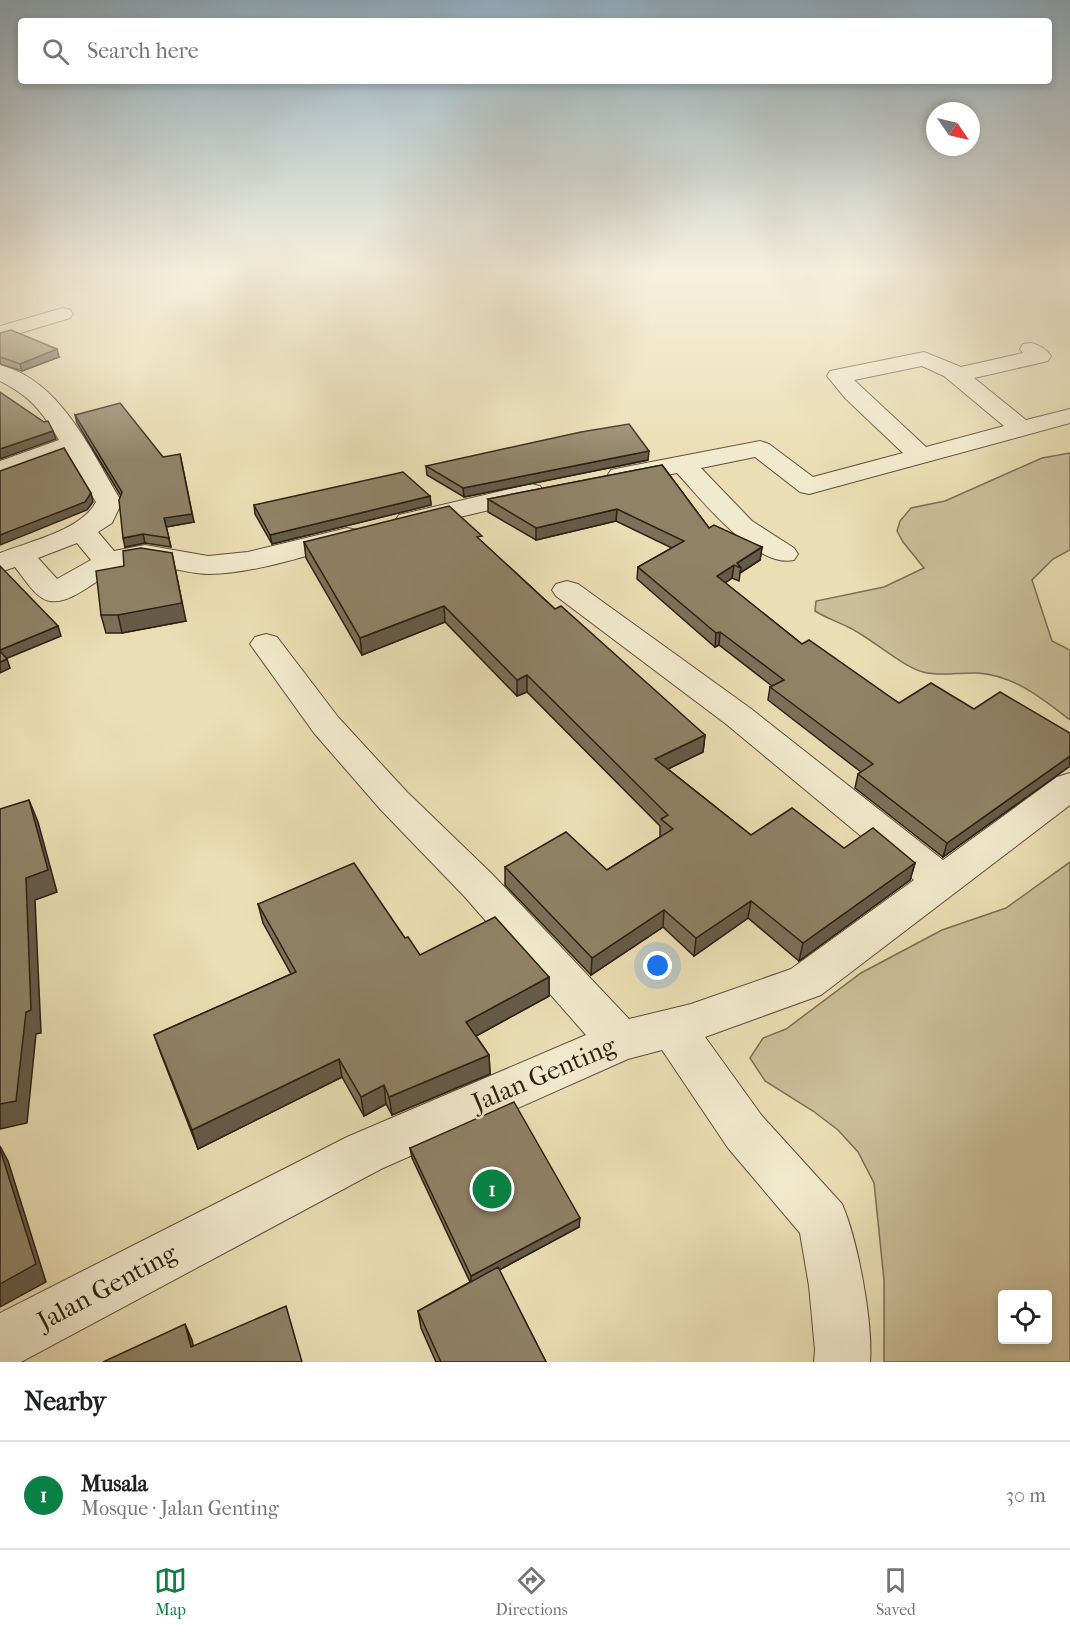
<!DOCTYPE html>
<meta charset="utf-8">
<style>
body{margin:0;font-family:"IM FELL French Canon",serif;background:#f6f6f6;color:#202124}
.controls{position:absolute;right:18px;bottom:18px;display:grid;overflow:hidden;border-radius:6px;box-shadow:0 3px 9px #0003}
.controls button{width:54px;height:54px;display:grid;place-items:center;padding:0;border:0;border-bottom:2px solid #e0e0e0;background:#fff;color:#202124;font:30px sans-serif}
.compass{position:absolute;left:926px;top:102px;width:54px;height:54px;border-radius:50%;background:#fff;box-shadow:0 3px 9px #0003;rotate:124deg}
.you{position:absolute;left:658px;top:966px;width:21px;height:21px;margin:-15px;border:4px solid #fff;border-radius:50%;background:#1a73e8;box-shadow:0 0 0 9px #1a73e833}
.badge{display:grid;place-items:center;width:39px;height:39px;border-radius:50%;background:#0b8043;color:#fff;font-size:20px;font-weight:700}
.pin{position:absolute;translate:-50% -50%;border:3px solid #fff;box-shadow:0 2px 6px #0006}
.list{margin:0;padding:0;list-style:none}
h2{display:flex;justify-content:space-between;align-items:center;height:78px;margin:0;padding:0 24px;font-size:26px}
h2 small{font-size:20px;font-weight:400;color:#757577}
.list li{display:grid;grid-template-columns:39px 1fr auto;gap:18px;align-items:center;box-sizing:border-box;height:108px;padding:0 24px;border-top:2px solid #e0e0e0}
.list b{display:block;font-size:22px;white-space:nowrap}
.list p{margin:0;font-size:20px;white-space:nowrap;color:#757577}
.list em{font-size:20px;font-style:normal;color:#757577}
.icon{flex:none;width:33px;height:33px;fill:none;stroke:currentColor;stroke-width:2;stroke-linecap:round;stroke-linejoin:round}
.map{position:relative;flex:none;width:1070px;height:1362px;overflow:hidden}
.search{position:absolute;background:#fff;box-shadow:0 3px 9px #0003;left:18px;right:18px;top:18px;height:66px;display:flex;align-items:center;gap:15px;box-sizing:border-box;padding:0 21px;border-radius:6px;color:#757577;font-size:22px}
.sheet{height:186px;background:#fff}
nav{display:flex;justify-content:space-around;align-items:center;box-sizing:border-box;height:84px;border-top:2px solid #e0e0e0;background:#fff;font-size:16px;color:#757577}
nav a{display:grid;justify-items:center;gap:3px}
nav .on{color:#0b8043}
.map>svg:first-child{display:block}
</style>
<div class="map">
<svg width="1070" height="1362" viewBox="0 0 1070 1362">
<rect width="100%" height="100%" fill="#ebdeb4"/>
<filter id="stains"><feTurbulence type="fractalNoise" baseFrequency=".00333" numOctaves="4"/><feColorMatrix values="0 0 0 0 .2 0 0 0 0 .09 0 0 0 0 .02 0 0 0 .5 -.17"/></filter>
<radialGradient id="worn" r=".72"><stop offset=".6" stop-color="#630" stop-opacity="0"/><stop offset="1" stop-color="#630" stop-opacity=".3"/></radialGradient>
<!-- green -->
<g fill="#cbbe99" stroke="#7c6e56" stroke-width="1.5" fill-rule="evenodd">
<path d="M 1070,453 L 1070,550 L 1053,559 L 1032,580 L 1052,641 L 1070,650 L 1070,720 C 1043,699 1014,675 977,673 C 959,672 941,677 923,672 C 901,666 870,637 848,627 C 836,621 826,618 815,611 L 816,601 L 884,587 L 924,568 L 903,542 L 897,531 L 900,521 L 911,508 L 945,501 L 1042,458 Z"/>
<path d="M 1070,862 L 1070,1362 L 884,1362 L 884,1280 L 874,1183 L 858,1152 L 838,1130 L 813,1111 L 765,1081 L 750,1058 L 763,1038 L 786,1029 L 861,973 L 942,930 L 1006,908 ZM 1002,1294 L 1048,1294 L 1048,1340 L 1002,1340 Z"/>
</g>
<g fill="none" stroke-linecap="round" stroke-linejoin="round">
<defs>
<g id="minor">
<path d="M 63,308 L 70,310 L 73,314 L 70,318 L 0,339 L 0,326 Z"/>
<path d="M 1031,343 C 1040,345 1046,349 1051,356 L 1048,361 L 974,378 L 1026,420 L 1070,409 L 1070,423 L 809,494 L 800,492 L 755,457 L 701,468 L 752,521 L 794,548 L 798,554 L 794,560 C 756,569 701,499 677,473 L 620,484 L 611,482 L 607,476 L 611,470 L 620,468 L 760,441 L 769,444 L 813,477 L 903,453 L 846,399 L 827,376 L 830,371 L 924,352 L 961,367 L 1023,353 L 1020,349 L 1023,344 ZM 922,366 L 944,376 L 1004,426 L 926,447 L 854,380 Z"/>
<path d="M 0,365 C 62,381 91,452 122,502 L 112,523 L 98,532 L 114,551 L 145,545 L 208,556 L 248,552 L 347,528 L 357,530 L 361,536 L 357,542 C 309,554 259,573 209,574 C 181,574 158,560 128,566 C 104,570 75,605 50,601 C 36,599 24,578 15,567 L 0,572 L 0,553 C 28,542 82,530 96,502 L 67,454 L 0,478 L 0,461 L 59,440 C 42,411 30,396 0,381 ZM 77,543 L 91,560 L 57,579 L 38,558 Z"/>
<path d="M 531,484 L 540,486 L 544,492 L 540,498 L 409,529 L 399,527 L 395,521 L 399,515 Z"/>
<path d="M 567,581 L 578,584 L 750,708 L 943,860 L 1057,777 L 1070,773 L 1070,805 L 821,995 L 705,1037 L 762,1116 L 842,1204 C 858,1241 873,1322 870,1362 L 814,1362 L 815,1350 L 809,1286 L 800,1233 L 728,1148 L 662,1050 L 628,1059 L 381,1169 L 21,1362 L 0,1362 L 0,1313 L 347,1137 L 586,1035 L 464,896 L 381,810 L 314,733 L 250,644 L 255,637 L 266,634 L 277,637 L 338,717 L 407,792 L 492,874 L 629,1019 L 691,1004 L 791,969 L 914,880 L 726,724 L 556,596 L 552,590 L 556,584 Z"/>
</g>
</defs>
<!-- minor casing -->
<use href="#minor" stroke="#5c4f3b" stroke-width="2"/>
<!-- minor -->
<use href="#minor" fill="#f2eace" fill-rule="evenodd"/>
</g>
<!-- wall -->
<g fill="#7c7059" stroke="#2d1f13" stroke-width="1.5">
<path d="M 0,333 L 59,357 L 22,371 L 0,364 Z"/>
<path d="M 75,415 L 194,522 L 166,527 L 171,547 L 145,543 L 125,547 L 121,496 L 77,423 Z"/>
<path d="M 648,460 L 464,497 L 427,475 L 426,466 Z"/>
<path d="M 662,465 L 709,528 L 762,547 L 760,560 L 740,573 L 739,581 L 732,578 L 725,583 L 802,644 L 899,703 L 974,709 L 1070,733 L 1070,766 L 943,857 L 855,788 L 858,774 L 861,772 L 768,700 L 770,687 L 772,686 L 719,645 L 715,647 L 637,579 L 638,567 L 672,548 L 616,521 L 536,540 L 488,512 L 488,499 Z"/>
<path d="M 430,496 L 431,505 L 272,544 L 255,514 L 254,505 Z"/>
<path d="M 304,542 L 482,542 L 555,609 L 705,735 L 703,752 L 668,769 L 751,835 L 844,848 L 915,863 L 910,880 L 799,961 L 748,918 L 694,956 L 663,927 L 591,975 L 505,885 L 505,867 L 607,870 L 660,837 L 660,826 L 527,692 L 517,696 L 445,622 L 362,655 L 306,558 Z"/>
<path d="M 124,566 L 186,621 L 122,633 L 106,633 L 101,615 Z"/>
<path d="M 258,904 L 405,938 L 420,955 L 549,977 L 549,996 L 476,1036 L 489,1055 L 490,1074 L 392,1115 L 386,1104 L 364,1116 L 342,1077 L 198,1149 L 161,1054 L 154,1035 L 291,974 L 263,923 Z"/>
<path d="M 410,1148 L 579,1227 L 499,1270 L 546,1362 L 436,1362 L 421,1328 L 418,1311 L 470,1282 L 412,1158 Z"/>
</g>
<!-- shaded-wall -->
<g fill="#655b48" stroke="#2d1f13" stroke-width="1.5">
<path d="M 57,349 L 59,357 L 22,371 L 20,364 Z"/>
<path d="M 53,431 L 56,439 L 0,459 L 0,449 Z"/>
<path d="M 649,451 L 648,460 L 464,497 L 463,488 Z"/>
<path d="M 180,454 L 194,522 L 166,527 L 171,547 L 164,518 Z"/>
<path d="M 91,493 L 93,502 L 87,510 L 0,545 L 0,535 Z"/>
<path d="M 430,496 L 431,505 L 272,544 L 270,535 Z"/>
<path d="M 617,509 L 616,521 L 536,540 L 536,528 Z"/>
<path d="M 143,534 L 145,543 L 125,547 L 123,538 Z"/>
<path d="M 762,547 L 760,560 L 740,573 L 741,568 L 737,563 Z"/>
<path d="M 172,553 L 186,621 L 122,633 L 118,615 Z"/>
<path d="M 734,565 L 732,578 L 716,589 L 717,576 Z"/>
<path d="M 444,606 L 445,622 L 362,655 L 360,638 Z"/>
<path d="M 58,626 L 61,636 L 3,660 L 0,650 Z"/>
<path d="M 720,632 L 719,645 L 715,647 L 716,633 Z"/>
<path d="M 7,659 L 10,668 L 0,673 L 0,662 Z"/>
<path d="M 527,675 L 527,692 L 517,696 L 517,680 Z"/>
<path d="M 705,735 L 703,752 L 653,776 L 655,759 Z"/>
<path d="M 1070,756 L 1070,766 L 943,857 L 947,843 Z"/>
<path d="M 29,800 L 38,822 L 57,892 L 35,900 L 41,1033 L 36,1034 L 27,1123 L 0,1129 L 0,1104 L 26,878 Z"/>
<path d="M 915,863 L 910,880 L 799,961 L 803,943 Z"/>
<path d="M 751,901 L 748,918 L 694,956 L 696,938 Z"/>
<path d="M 664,910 L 663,927 L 591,975 L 592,958 Z"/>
<path d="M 549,977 L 549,996 L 467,1041 L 466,1022 Z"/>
<path d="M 489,1055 L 490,1074 L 392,1115 L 389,1097 Z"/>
<path d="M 339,1059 L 342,1077 L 198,1149 L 192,1130 Z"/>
<path d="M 384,1085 L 386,1104 L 364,1116 L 361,1097 Z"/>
<path d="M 0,1146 L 8,1161 L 46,1282 L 0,1307 Z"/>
<path d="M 580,1218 L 579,1227 L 471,1285 L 471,1276 Z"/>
<path d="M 185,1324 L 192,1340 L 197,1362 L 191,1347 Z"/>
</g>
<!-- building -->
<g fill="#908267" stroke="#2d1f13" stroke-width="1.5">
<path d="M 11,330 L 57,349 L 20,364 L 0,357 L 0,333 Z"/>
<path d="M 0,392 L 44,422 L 48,421 L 53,431 L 0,449 Z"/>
<path d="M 120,403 L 163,457 L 180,454 L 192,514 L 164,518 L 169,538 L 143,534 L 123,538 L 119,500 L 122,492 L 75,415 Z"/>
<path d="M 629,424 L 649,451 L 463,488 L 426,466 L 581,432 Z"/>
<path d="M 64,448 L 91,493 L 85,502 L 0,535 L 0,471 Z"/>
<path d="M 662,465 L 709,528 L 714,525 L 762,547 L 737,563 L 741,568 L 734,565 L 717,576 L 802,644 L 809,640 L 899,703 L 931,683 L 974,709 L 1000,692 L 1070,733 L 1070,756 L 947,843 L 858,774 L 873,764 L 770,687 L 784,680 L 720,632 L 716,633 L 638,567 L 684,541 L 617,509 L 536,528 L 488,499 Z"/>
<path d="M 403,472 L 430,496 L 270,535 L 254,505 Z"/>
<path d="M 449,506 L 482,536 L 477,537 L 555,609 L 561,606 L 705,735 L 655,759 L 751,835 L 792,808 L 844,848 L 873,828 L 915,863 L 803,943 L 751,901 L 696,938 L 664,910 L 592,958 L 505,867 L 566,832 L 607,870 L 673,829 L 661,819 L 668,815 L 527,675 L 517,680 L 444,606 L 360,638 L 304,542 Z"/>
<path d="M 141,548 L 172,553 L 182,603 L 118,615 L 101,615 L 96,571 L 124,566 L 123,551 Z"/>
<path d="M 0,566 L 58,626 L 0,650 Z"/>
<path d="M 0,651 L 7,659 L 0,662 Z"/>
<path d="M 29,800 L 48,870 L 26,878 L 31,1010 L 26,1012 L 16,1101 L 0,1104 L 0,809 Z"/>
<path d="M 354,863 L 405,938 L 408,937 L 420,955 L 495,917 L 549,977 L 466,1022 L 489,1055 L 389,1097 L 384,1085 L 361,1097 L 339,1059 L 192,1130 L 154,1035 L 296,972 L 258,904 Z"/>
<path d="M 514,1102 L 580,1218 L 471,1276 L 410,1148 Z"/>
<path d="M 0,1149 L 36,1264 L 0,1284 Z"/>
<path d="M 498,1267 L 546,1362 L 441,1362 L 418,1311 Z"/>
<path d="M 286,1306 L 302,1362 L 103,1362 L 185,1324 L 191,1347 Z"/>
</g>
<!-- sky -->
<linearGradient id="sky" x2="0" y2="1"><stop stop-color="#8fabbd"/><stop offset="0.59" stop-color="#f6f0dd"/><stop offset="1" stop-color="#f6f0dd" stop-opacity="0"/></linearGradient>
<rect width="1070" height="460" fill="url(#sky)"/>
<g text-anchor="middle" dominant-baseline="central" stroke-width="5" stroke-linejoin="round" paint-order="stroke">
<!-- near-street labels -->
<g font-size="26" fill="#2d1f13" stroke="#f2eace">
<text transform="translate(544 1074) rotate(-23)">Jalan Genting</text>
<text transform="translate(107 1287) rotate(-28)">Jalan Genting</text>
</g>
</g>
<rect width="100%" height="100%" filter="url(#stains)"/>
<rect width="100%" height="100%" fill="url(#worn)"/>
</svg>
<div class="controls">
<button><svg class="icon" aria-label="locate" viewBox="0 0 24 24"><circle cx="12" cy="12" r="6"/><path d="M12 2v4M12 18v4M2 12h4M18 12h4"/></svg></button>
</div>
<svg class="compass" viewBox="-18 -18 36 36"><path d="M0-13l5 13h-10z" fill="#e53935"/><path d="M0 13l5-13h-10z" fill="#757577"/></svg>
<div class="you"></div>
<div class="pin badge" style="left:492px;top:1189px">1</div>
<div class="search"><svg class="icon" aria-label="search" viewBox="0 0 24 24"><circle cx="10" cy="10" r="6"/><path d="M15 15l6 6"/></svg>Search here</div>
</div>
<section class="sheet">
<h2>Nearby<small></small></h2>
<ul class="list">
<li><span class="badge">1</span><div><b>Musala</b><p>Mosque · Jalan Genting</p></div><em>30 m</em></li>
</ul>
</section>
<nav>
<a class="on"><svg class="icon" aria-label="map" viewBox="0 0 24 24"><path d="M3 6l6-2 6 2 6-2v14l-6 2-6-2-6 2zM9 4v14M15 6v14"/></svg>Map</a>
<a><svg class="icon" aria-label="directions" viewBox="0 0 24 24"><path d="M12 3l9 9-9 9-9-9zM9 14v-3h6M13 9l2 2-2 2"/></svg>Directions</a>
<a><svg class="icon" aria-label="saved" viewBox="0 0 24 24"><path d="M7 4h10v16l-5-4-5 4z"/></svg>Saved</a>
</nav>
